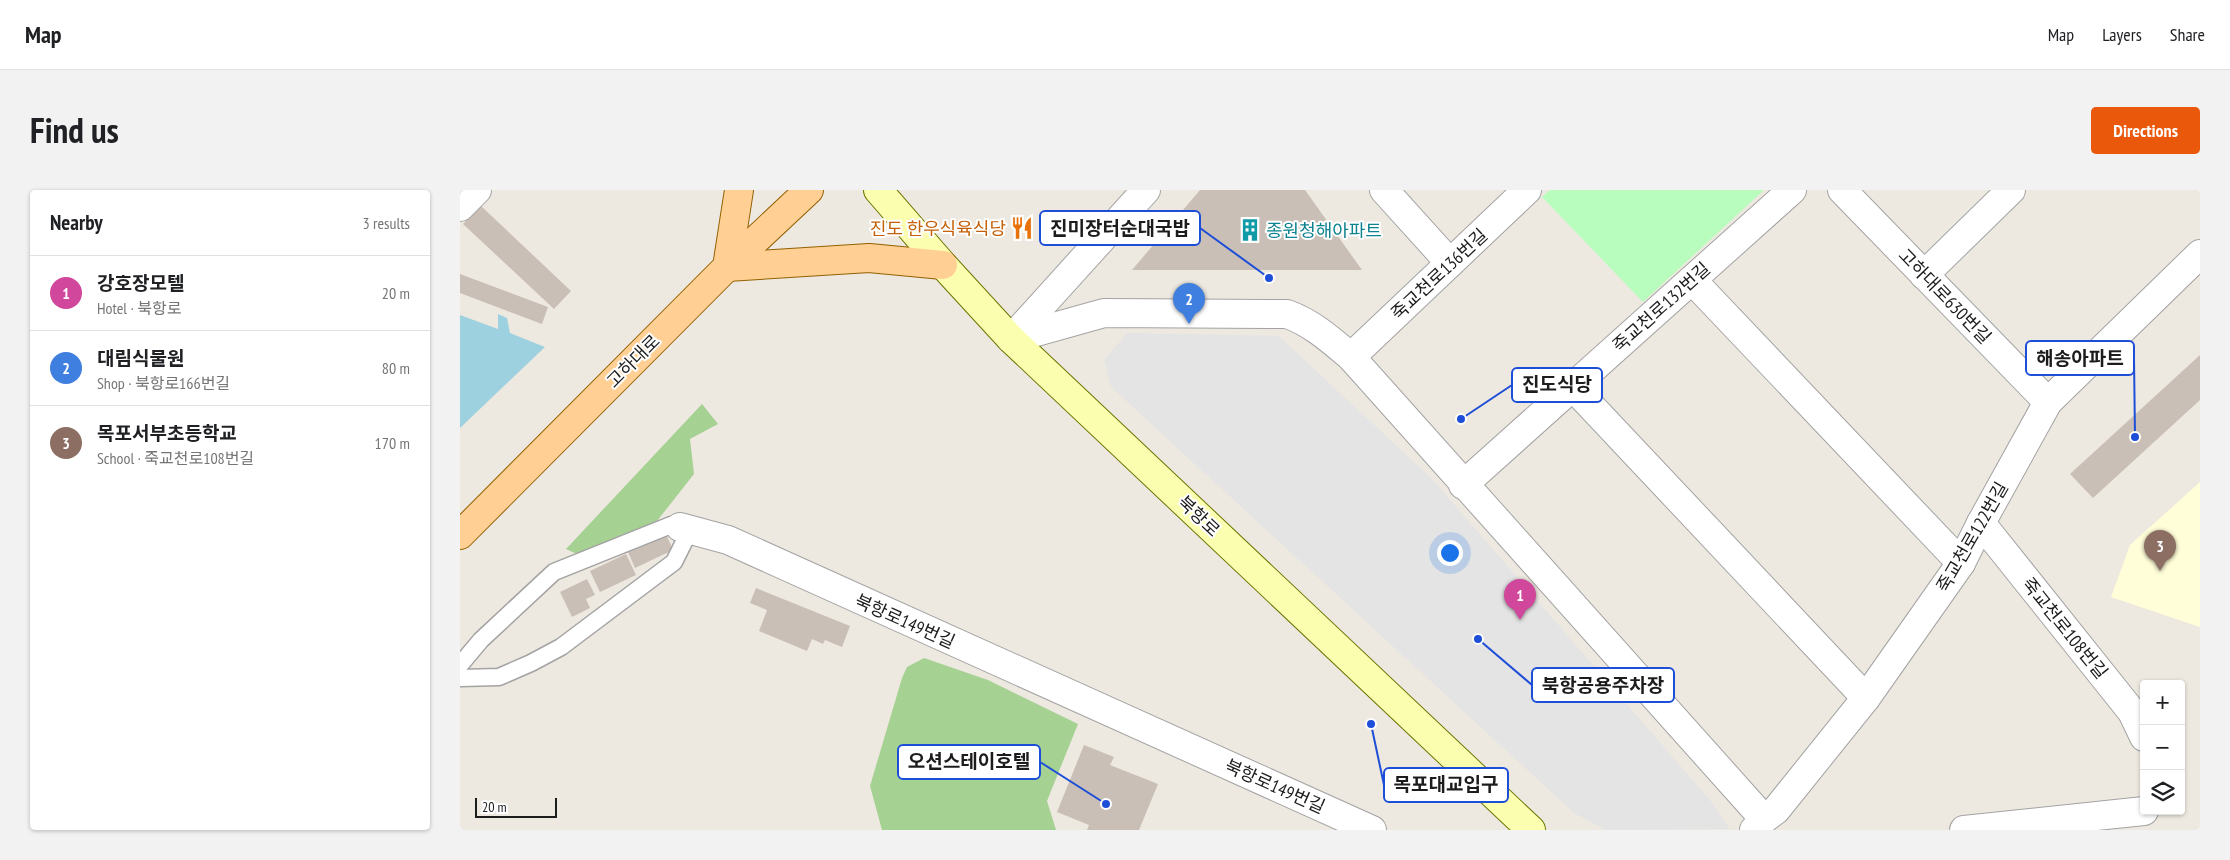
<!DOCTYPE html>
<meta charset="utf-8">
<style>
body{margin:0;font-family:"PT Sans Narrow","Noto Sans KR",sans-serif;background:#f2f2f2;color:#202124}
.controls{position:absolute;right:15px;bottom:15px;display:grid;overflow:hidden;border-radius:5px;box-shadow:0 1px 4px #0004}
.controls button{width:45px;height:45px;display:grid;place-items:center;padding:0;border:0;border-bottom:1px solid #e0e0e0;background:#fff;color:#202124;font:25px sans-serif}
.scale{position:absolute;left:15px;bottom:12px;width:82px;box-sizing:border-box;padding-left:5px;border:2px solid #1c1c1c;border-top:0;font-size:14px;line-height:18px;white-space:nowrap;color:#1c1c1c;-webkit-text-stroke:4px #fff;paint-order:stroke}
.you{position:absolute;left:989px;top:362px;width:18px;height:18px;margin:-12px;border:4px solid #fff;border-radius:50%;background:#1a73e8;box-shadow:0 0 0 8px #1a73e833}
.badge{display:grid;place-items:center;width:32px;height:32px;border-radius:50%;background:#ea580c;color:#fff;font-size:16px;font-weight:700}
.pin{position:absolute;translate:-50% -41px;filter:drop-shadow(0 1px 2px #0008)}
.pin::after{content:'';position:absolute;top:26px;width:18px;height:15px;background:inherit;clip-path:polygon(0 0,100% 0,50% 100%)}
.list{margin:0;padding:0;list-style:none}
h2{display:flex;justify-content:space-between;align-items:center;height:65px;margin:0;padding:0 20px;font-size:21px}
h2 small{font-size:16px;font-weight:400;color:#757577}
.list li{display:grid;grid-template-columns:32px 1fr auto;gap:15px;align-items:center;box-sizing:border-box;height:75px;padding:0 20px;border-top:1px solid #e0e0e0}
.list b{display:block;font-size:19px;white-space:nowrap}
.list p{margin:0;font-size:16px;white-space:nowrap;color:#757577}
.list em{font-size:16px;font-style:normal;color:#757577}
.icon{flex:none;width:28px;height:28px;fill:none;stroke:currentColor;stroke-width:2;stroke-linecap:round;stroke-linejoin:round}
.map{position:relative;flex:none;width:1740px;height:640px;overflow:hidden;border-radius:5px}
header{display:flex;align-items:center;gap:30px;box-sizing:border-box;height:70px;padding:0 25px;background:#fff;border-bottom:1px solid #e0e0e0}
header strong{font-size:24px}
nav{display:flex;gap:28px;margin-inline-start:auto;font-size:18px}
.intro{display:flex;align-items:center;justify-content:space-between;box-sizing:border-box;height:120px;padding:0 30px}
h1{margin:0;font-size:35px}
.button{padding:12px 22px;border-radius:5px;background:#ea580c;color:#fff;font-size:18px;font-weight:700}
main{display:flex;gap:30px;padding:0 30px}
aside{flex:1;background:#fff;border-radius:5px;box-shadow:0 1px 4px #0004}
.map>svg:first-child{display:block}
</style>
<header>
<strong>Map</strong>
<nav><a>Map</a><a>Layers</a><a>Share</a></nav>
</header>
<div class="intro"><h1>Find us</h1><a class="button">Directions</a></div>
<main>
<aside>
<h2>Nearby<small>3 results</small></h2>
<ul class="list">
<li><span class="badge" style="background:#d1479c">1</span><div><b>강호장모텔</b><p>Hotel · 북항로</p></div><em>20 m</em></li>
<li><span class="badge" style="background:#3f7fe0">2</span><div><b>대림식물원</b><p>Shop · 북항로166번길</p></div><em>80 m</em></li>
<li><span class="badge" style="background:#8d6e63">3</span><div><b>목포서부초등학교</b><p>School · 죽교천로108번길</p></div><em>170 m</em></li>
</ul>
</aside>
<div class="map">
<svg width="1740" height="640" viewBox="0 0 1740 640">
<rect width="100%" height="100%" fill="#eee9e0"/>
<!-- education -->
<path fill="#fffed8" d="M 1740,292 L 1740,437 L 1651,407 L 1670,355 Z"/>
<!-- forest -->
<g fill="#a5d192">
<path d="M 242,214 L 258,234 L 230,249 L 234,284 L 197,331 L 119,365 L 106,359 Z"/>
<path d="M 464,468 L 528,490 L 618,534 L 587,611 L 596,640 L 422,640 L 410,596 L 442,488 L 447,477 Z"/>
</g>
<!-- park -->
<path fill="#b8fdbd" d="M 1090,0 L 1304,0 L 1183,112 L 1082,7 Z"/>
<!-- parking -->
<path fill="#e4e4e4" d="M 667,143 L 819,146 L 973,290 L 1249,609 L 1270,639 L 1146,640 L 1114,623 L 651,197 L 644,170 Z"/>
<!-- water -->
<path fill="#9dd1df" d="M 38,124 L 47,128 L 50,143 L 85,157 L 0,238 L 0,125 L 38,139 Z"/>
<!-- building -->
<g fill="#cabfb6">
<path d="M 740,0 L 845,0 L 902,80 L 672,80 Z"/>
<path d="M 20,15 L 111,101 L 94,119 L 3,34 Z"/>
<path d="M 0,84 L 88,117 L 82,134 L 0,103 Z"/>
<path d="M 1740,165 L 1740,210 L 1633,308 L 1610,284 Z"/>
<path d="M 206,344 L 213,360 L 175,378 L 168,362 Z"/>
<path d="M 166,364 L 176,385 L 140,402 L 130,381 Z"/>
<path d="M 127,389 L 135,405 L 126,409 L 130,418 L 112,427 L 100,402 Z"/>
<path d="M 296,398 L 390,436 L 382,457 L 365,450 L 363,454 L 352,449 L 347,461 L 299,441 L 307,420 L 290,413 Z"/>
<path d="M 624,555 L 654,567 L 650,575 L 698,594 L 679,640 L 627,640 L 629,635 L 597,622 Z"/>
</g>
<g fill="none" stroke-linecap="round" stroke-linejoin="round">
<defs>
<g id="lane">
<path d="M 0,475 L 21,450 L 94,382 L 211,335 L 220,337"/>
<path d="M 0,488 L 39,487 L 71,473 L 101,457 L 214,372 L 230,340"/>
</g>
<g id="street">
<path d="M 924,0 L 990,73"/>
<path d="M 1382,0 L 1588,212"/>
<path d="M 0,17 L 17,0"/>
<path d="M 1464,85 L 1551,0"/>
<path d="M 1232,90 L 1501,373"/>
<path d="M 551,149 L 644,123 L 827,124 C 852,133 871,150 891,167 L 1304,629"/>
<path d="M 551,149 L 686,0"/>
<path d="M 891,167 L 1067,0"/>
<path d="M 1113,197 L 1406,508"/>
<path d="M 1003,295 L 1332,0"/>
<path d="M 1521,333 L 1672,522 L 1684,547"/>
<path d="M 220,337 L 268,350 L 912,640"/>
<path d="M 1294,640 L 1304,629 L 1316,620 L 1406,508 L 1501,373 L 1521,333 L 1588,212 L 1740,64"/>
<path d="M 1504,640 L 1684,621"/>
</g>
<path id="secondary" d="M 418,0 L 483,75 L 551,149 L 1071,640"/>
<g id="primary">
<path d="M 279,0 L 267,77 L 409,68 L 483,75"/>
<path d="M 0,345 L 267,77 L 349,0"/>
</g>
</defs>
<!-- lane casing -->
<use href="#lane" stroke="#a3a3a3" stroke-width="19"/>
<!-- street casing -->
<use href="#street" stroke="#a3a3a3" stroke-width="30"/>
<!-- secondary casing -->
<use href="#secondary" stroke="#6a7500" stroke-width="30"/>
<!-- primary casing -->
<use href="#primary" stroke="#936000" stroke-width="30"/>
<!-- lane -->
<use href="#lane" stroke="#fff" stroke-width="16"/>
<!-- street -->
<use href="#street" stroke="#fff" stroke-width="28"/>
<!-- secondary -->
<use href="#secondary" stroke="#fbfeae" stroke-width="28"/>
<!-- primary -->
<use href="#primary" stroke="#ffcf94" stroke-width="28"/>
</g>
<!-- icons -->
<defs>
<symbol id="restaurant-bare" viewBox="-9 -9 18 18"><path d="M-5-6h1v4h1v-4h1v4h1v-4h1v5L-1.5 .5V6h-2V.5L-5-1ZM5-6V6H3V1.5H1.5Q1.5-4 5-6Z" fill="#e8710a" stroke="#fff" stroke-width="2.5" paint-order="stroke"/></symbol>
<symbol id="building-bare" viewBox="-9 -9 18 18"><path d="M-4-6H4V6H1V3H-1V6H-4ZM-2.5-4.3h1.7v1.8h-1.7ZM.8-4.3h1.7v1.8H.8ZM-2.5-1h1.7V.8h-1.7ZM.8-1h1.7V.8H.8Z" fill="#0f9aa8" stroke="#fff" stroke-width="2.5" paint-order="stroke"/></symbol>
</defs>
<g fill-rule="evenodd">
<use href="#restaurant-bare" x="546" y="22" width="32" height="32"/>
<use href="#building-bare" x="774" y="24" width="32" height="32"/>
</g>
<g text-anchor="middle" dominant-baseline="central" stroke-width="4" stroke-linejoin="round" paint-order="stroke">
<!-- food labels -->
<g font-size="18" fill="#c56008" stroke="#fff" text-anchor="end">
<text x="546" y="38">진도 한우식육식당</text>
</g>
<!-- culture labels -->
<g font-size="18" fill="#0d838f" stroke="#fff" text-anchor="start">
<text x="806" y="40">종원청해아파트</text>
</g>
<!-- street labels -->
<g font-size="18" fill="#1c1c1c" stroke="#fff">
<text transform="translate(979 84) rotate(-43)">죽교천로136번길</text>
<text transform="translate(1485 106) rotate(46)">고하대로630번길</text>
<text transform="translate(1201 117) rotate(-42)">죽교천로132번길</text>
<text transform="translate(173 171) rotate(-45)">고하대로</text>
<text transform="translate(739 326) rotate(43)">북항로</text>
<text transform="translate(1512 347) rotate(-60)">죽교천로122번길</text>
<text transform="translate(445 431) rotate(24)">북항로149번길</text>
<text transform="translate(1605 438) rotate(51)">죽교천로108번길</text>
<text transform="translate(815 596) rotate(24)">북항로149번길</text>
</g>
</g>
<!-- callouts -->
<path fill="none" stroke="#1d4ed8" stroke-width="2" d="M809 88L740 38M1675 247L1674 168M1001 229L1052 195M1018 449L1072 495M646 614L580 572M911 534L924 595"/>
<g fill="#1d4ed8" stroke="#fff" stroke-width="2">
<circle cx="809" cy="88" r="5"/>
<circle cx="1675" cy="247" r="5"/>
<circle cx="1001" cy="229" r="5"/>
<circle cx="1018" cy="449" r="5"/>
<circle cx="646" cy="614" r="5"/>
<circle cx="911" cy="534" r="5"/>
</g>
<g fill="#fff" stroke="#1d4ed8" stroke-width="2">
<rect x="580" y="21" width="160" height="34" rx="5"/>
<rect x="1566" y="151" width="108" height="34" rx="5"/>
<rect x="1052" y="178" width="90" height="34" rx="5"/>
<rect x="1072" y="478" width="142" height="34" rx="5"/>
<rect x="438" y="555" width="142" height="34" rx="5"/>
<rect x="924" y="578" width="124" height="34" rx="5"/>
</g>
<g font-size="19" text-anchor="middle" font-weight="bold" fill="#1c1c1c">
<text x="660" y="45">진미장터순대국밥</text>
<text x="1620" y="175">해송아파트</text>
<text x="1097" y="201">진도식당</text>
<text x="1143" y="502">북항공용주차장</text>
<text x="509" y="578">오션스테이호텔</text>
<text x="986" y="601">목포대교입구</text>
</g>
</svg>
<div class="controls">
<button>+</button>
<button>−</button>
<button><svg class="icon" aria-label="layers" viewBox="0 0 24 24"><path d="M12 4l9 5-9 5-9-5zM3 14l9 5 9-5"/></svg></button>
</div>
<div class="scale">20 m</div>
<div class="you"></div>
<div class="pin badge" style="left:1060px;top:430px;background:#d1479c">1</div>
<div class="pin badge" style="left:729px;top:134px;background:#3f7fe0">2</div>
<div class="pin badge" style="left:1700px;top:381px;background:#8d6e63">3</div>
</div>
</main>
